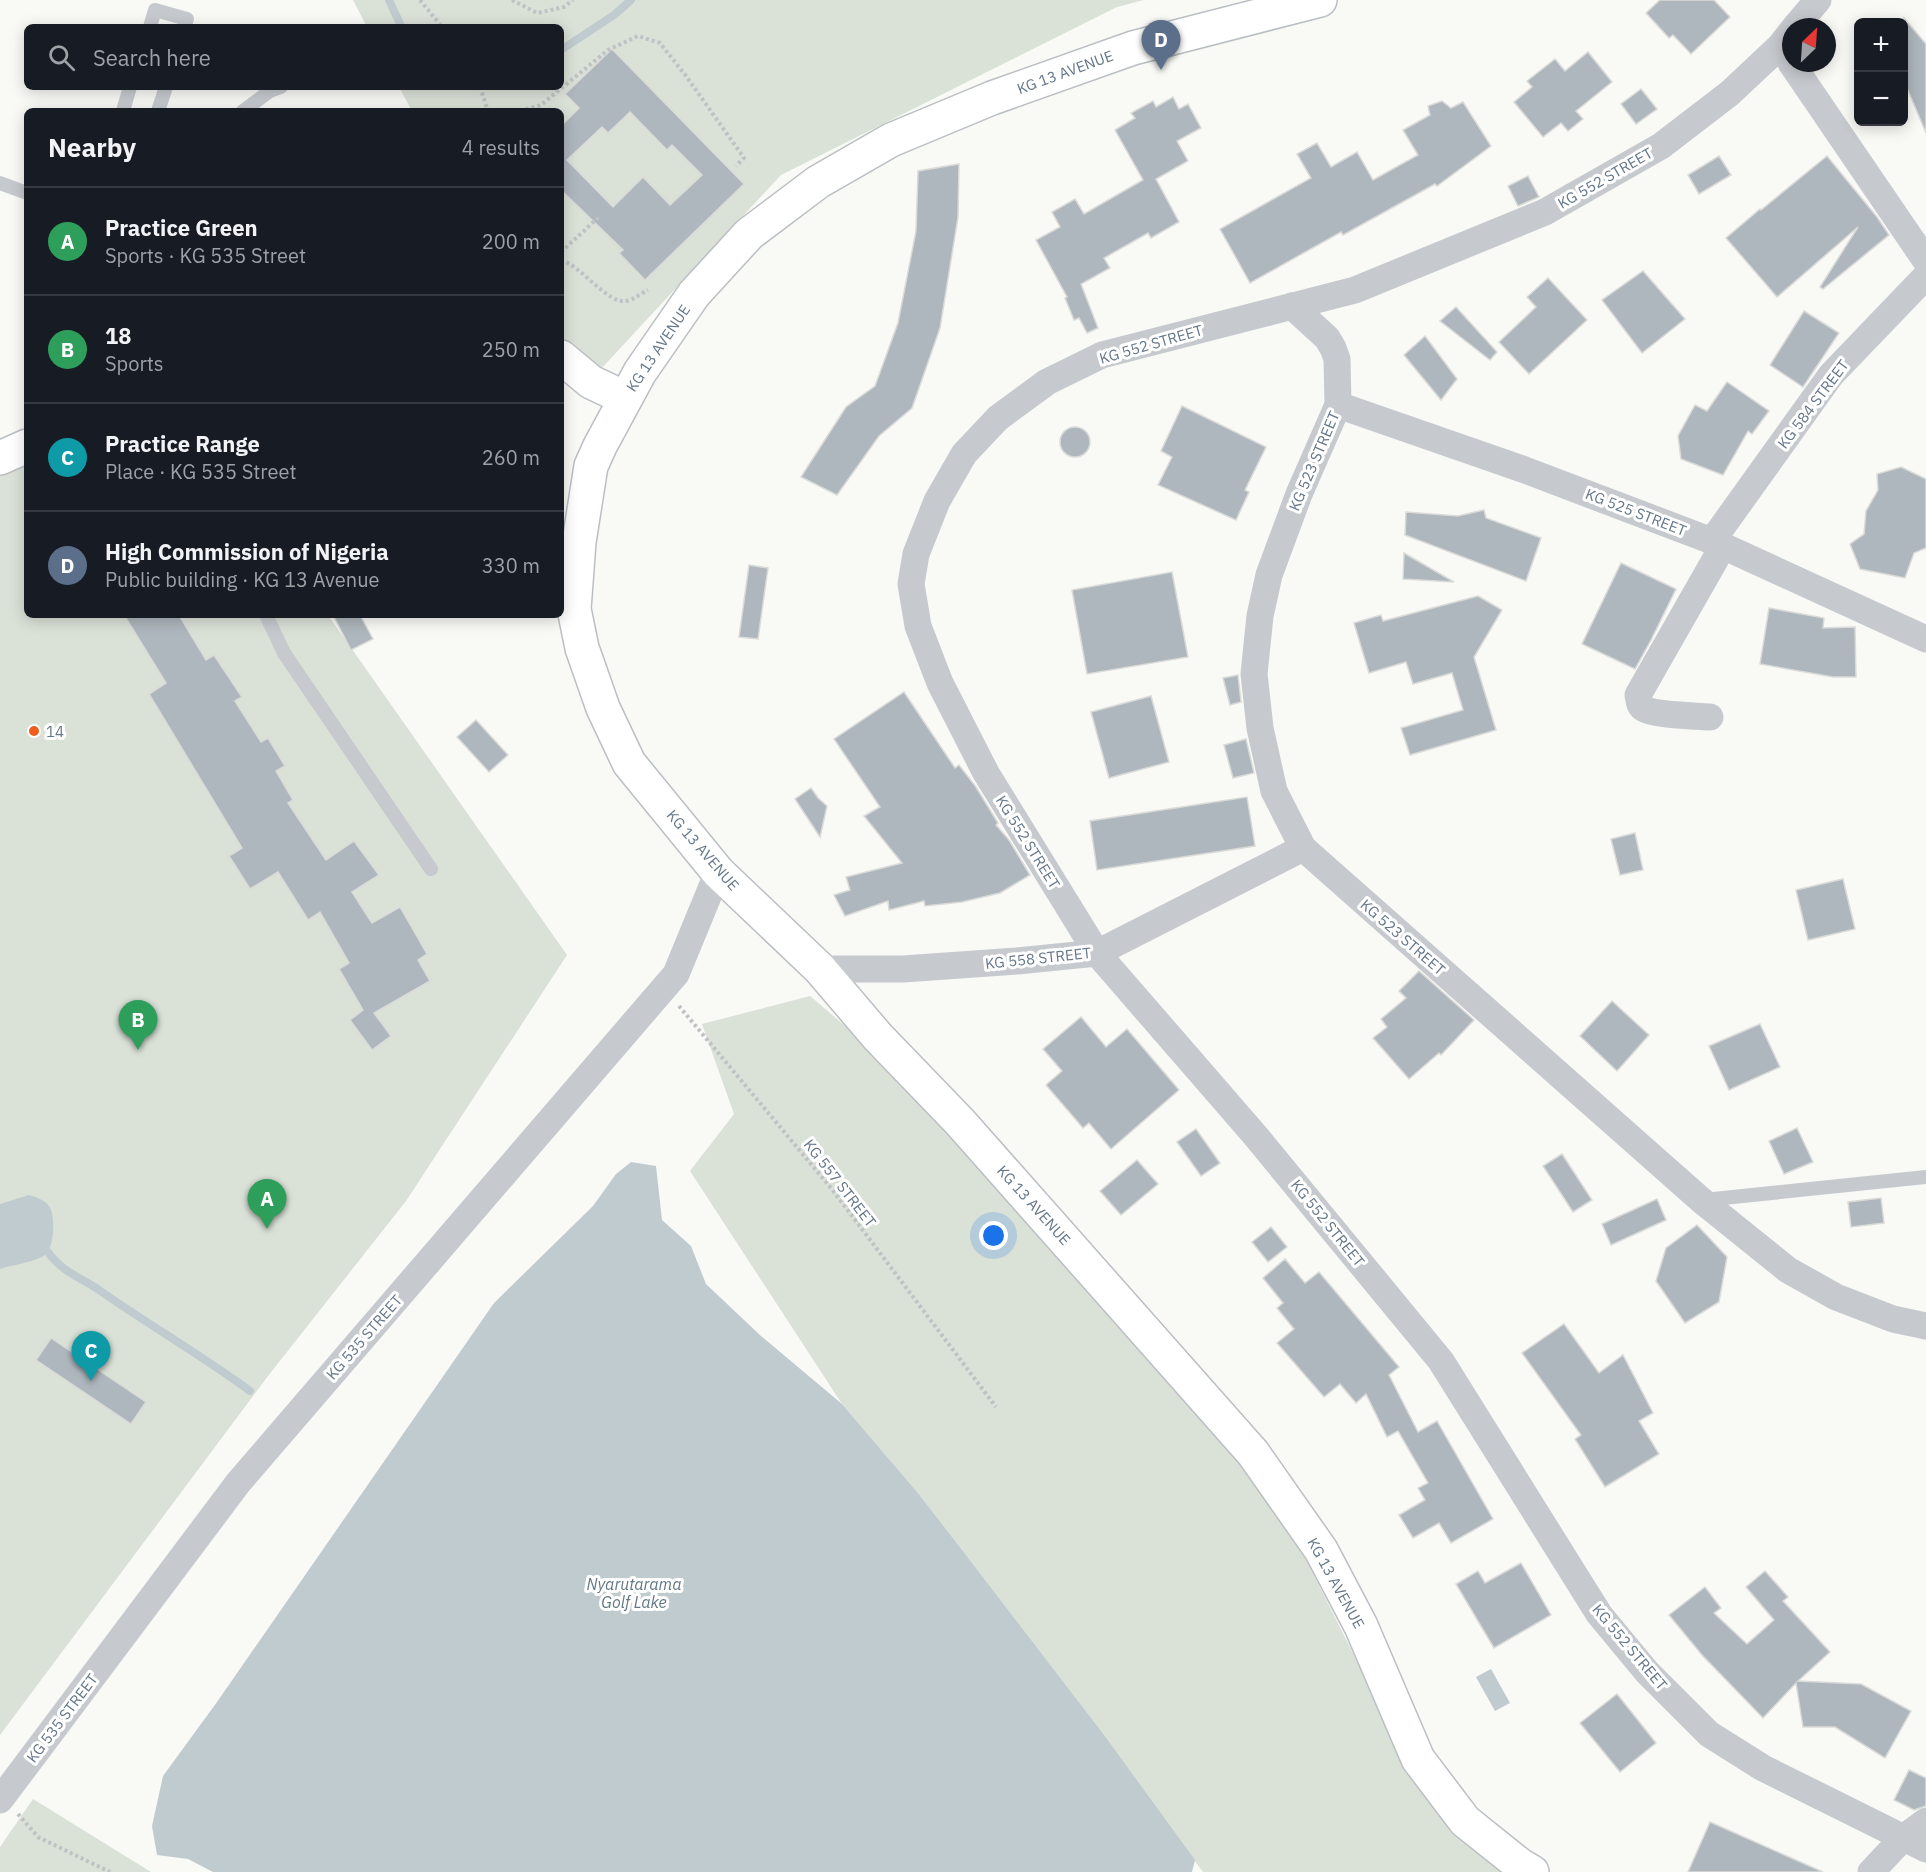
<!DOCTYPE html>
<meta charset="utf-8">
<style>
body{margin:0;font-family:"IBM Plex Sans",sans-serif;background:#242831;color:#f1f3f6}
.controls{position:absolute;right:18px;top:18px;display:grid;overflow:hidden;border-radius:9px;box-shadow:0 3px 15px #0003}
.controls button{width:54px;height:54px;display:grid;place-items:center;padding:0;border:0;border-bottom:2px solid #363941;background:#171b24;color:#f1f3f6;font:30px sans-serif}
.compass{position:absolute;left:1782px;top:18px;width:54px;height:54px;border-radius:50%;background:#171b24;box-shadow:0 3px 15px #0003;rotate:25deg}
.you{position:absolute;left:994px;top:1236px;width:21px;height:21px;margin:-15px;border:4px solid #fff;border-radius:50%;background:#1a73e8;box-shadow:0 0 0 9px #1a73e833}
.badge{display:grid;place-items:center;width:39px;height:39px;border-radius:50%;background:#f05e1f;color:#fff;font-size:20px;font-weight:700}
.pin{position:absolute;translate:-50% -50px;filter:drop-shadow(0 2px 3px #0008)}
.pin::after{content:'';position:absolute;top:32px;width:21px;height:18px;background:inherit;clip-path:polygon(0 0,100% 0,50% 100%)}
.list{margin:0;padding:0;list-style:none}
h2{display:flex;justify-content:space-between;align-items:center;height:78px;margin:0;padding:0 24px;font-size:26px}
h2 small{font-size:20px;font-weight:400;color:#9ea1a6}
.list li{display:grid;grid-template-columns:39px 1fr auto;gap:18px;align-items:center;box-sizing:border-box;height:108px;padding:0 24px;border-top:2px solid #363941}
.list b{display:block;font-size:22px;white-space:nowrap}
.list p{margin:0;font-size:20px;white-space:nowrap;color:#9ea1a6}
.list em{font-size:20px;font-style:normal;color:#9ea1a6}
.icon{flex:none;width:33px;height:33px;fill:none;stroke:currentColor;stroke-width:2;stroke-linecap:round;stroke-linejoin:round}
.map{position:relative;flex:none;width:1926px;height:1872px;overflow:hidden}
.search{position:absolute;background:#171b24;box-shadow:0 3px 15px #0003;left:24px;top:24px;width:540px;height:66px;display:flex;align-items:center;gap:15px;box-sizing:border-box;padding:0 21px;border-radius:9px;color:#9ea1a6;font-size:22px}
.panel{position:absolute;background:#171b24;box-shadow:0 3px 15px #0003;left:24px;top:108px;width:540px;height:510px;border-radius:9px}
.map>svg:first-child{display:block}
</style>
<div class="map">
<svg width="1926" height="1872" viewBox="0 0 1926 1872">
<rect width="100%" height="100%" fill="#f9f9f6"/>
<!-- green -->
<g fill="#dae1d7">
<path d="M 353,0 L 1144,0 L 1117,7 L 781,175 L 600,370 L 561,379 L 561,111 L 412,111 L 399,87 L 561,87 L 561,27 L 367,27 Z"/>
<path d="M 27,459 L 27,615 L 328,615 L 567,955 L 406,1201 L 268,1376 L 0,1735 L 0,471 Z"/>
<path d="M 810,996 L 940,1107 L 1279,1506 L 1397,1741 L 1503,1872 L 1203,1872 L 918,1493 L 842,1404 L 690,1171 L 734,1114 L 702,1024 Z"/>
<path d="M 33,1799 L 151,1872 L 0,1872 L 0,1847 Z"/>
</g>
<!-- water -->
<g fill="#c0cbd0">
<path d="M 631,1162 L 656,1166 L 662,1220 L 691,1246 L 706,1284 L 761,1336 L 842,1404 L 918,1493 L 1104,1735 L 1195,1860 L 1192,1872 L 213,1872 L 188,1859 L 157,1855 L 152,1826 L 163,1776 L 217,1702 L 494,1303 L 593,1206 L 616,1174 Z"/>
<path d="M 29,1195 C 38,1198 48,1201 51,1210 C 55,1221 54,1248 45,1255 C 35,1262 12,1265 0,1269 L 0,1204 Z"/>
<path d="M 1491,1669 L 1510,1703 L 1495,1711 L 1476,1677 Z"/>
</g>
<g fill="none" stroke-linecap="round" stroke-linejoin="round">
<!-- stream -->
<g stroke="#c0cbd0" stroke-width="8">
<path d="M 389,0 L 401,26"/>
<path d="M 561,50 L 614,15 L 631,0"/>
<path d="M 48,1252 C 62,1272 80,1277 99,1290 C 149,1325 201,1355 250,1391"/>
</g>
</g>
<!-- building -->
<g fill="#aeb7bd" stroke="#dadbd8" stroke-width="1.5" fill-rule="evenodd">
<path d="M 1660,0 L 1714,0 L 1730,17 L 1691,54 L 1673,35 L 1669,38 L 1646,13 Z"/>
<path d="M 1904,18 L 1926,44 L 1926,133 L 1904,81 Z"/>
<path d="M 612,49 L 744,184 L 645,280 L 619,253 L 623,250 L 561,190 L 561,126 L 579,108 L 565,94 ZM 630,112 L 667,150 L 672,145 L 702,175 L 670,205 L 643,177 L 613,207 L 567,160 L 602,127 L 608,133 Z"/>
<path d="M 1588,52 L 1612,82 L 1576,111 L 1583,119 L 1568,131 L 1561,123 L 1543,137 L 1514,102 L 1532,87 L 1527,81 L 1555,59 L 1565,71 Z"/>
<path d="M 1641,89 L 1657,109 L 1636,124 L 1621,104 Z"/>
<path d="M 1173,97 L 1179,109 L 1188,104 L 1201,128 L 1177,141 L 1188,161 L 1156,179 L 1179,222 L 1151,238 L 1148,233 L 1104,258 L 1110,268 L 1081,284 L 1098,328 L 1087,333 L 1079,318 L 1074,320 L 1065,298 L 1067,297 L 1036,240 L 1060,227 L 1052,212 L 1075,199 L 1084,214 L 1143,180 L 1115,130 L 1135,118 L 1131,113 L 1153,101 L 1156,107 Z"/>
<path d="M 1442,101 L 1451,108 L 1463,102 L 1491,146 L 1437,186 L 1435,184 L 1343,235 L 1341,232 L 1250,283 L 1220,229 L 1311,178 L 1297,154 L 1317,143 L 1331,167 L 1357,152 L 1373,180 L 1418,155 L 1403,130 L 1430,115 L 1428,106 Z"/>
<path d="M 1719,156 L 1731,175 L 1699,194 L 1688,175 Z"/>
<path d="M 1827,156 L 1877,217 L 1889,235 L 1823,289 L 1820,287 L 1858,227 L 1777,297 L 1726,238 L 1760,209 L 1761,210 Z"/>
<path d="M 959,164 L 958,217 L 940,328 L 912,408 L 879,436 L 837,495 L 801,477 L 846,407 L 875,386 L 898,323 L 916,231 L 918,171 Z"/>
<path d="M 1528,176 L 1539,197 L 1518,206 L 1508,186 Z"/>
<path d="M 1643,271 L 1685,319 L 1642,353 L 1602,300 Z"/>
<path d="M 1548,278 L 1587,320 L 1529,374 L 1499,342 L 1536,307 L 1527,297 Z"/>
<path d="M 1456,307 L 1497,352 L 1490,360 L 1440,321 Z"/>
<path d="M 1804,311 L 1839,333 L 1803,387 L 1770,365 Z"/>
<path d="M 1425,336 L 1457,379 L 1441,400 L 1404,355 Z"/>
<path d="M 1727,382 L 1769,411 L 1752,434 L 1748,431 L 1723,475 L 1681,459 L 1678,436 L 1695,405 L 1707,411 Z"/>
<path d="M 1182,406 L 1266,447 L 1245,490 L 1249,492 L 1236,520 L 1158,485 L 1172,457 L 1161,451 Z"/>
<circle cx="1075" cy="442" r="15"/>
<path d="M 1901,467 L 1926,479 L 1926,548 L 1914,553 L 1905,578 L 1860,569 L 1850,544 L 1864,534 L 1866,511 L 1878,490 L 1877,474 Z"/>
<path d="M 1484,510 L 1486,518 L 1541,538 L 1526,581 L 1405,535 L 1406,512 L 1458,516 Z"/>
<path d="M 1404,553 L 1454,582 L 1403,579 Z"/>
<path d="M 1621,563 L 1676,589 L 1651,640 L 1635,669 L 1582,644 Z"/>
<path d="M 749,565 L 768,568 L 758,639 L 739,637 Z"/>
<path d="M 1172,572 L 1188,657 L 1087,674 L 1072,590 Z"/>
<path d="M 1478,596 L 1502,610 L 1474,657 L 1496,730 L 1410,755 L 1401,728 L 1463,710 L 1452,673 L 1413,684 L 1406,662 L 1369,673 L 1354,623 L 1381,615 L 1383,621 Z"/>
<path d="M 1769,608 L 1824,618 L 1823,628 L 1855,627 L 1856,677 L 1833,677 L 1760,664 Z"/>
<path d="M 124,615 L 179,615 L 206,660 L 214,655 L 242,697 L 235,701 L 261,742 L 268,738 L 285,766 L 276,771 L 293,800 L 288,803 L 326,860 L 354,841 L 379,875 L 352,892 L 372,923 L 400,907 L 427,954 L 418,960 L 430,981 L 374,1013 L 391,1036 L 372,1050 L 350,1020 L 363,1010 L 339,969 L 349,963 L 320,912 L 308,920 L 278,872 L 250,889 L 229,856 L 242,848 L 149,694 L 166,683 Z"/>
<path d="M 333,615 L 360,615 L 373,639 L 351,650 Z"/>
<path d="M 1238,675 L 1241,702 L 1230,705 L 1223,678 Z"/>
<path d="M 904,692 L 955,768 L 959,765 L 976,787 L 998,823 L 996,825 L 1009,840 L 1030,875 L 1000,893 L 962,902 L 925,906 L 924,901 L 889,910 L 888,901 L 845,916 L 834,895 L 850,890 L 846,877 L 902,863 L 864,816 L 880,807 L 834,739 Z"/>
<path d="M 1151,696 L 1169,762 L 1109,778 L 1091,712 Z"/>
<path d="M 476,720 L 508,755 L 489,772 L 457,737 Z"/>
<path d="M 1246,739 L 1254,773 L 1233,778 L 1224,745 Z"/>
<path d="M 811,788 L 818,798 L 827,806 L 820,837 L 795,799 Z"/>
<path d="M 1247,797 L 1255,846 L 1097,870 L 1090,821 Z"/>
<path d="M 1635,833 L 1643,870 L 1620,875 L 1611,839 Z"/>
<path d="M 1843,879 L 1855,929 L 1808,940 L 1796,890 Z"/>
<path d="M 1419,971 L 1474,1020 L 1441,1055 L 1439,1053 L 1409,1079 L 1373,1038 L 1387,1027 L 1381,1019 L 1406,998 L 1399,991 Z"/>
<path d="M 1612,1001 L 1649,1035 L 1617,1071 L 1580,1036 Z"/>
<path d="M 1081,1017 L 1106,1047 L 1127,1029 L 1179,1090 L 1111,1149 L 1089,1123 L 1083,1128 L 1046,1085 L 1062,1071 L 1043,1049 Z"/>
<path d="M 1760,1024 L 1780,1067 L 1729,1090 L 1709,1046 Z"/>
<path d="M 1797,1128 L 1813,1162 L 1784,1174 L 1769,1141 Z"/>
<path d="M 1196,1129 L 1220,1163 L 1201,1176 L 1177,1142 Z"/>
<path d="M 1562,1154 L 1592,1200 L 1573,1212 L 1543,1166 Z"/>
<path d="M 1137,1160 L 1158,1184 L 1121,1215 L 1100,1191 Z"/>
<path d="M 1881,1198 L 1884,1223 L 1851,1227 L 1848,1202 Z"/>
<path d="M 1657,1199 L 1666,1220 L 1611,1245 L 1602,1224 Z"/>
<path d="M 1697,1225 L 1727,1257 L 1719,1302 L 1685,1323 L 1656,1281 L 1666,1248 Z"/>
<path d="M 1271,1227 L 1287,1247 L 1268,1262 L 1252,1242 Z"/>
<path d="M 1285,1259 L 1305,1283 L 1319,1272 L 1399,1367 L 1389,1375 L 1418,1432 L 1437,1421 L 1493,1519 L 1451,1543 L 1439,1523 L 1413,1538 L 1399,1515 L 1425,1500 L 1418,1488 L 1428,1483 L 1398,1431 L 1387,1437 L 1366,1394 L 1356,1403 L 1340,1384 L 1324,1397 L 1277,1343 L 1294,1329 L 1277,1308 L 1283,1303 L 1263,1278 Z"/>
<path d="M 1564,1324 L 1599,1373 L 1623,1355 L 1653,1413 L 1639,1421 L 1659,1454 L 1605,1487 L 1575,1439 L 1581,1435 L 1522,1353 Z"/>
<path d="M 51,1338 L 146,1402 L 131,1424 L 36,1360 Z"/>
<path d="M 1521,1563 L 1551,1615 L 1494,1648 L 1456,1584 L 1478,1571 L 1485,1583 Z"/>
<path d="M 1765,1571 L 1788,1597 L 1783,1601 L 1830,1652 L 1798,1681 L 1861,1684 L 1911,1711 L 1885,1758 L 1835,1727 L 1803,1727 L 1796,1683 L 1763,1718 L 1702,1655 L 1669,1615 L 1705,1587 L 1721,1608 L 1714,1613 L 1747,1644 L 1774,1620 L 1746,1587 Z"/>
<path d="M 1617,1694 L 1656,1743 L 1620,1772 L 1580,1723 Z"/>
<path d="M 1909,1770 L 1926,1778 L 1926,1806 L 1914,1810 L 1894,1800 Z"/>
<path d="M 1710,1822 L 1823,1872 L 1688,1872 Z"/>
</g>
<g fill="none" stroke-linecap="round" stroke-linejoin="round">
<defs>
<g id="secondary">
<path d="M 1320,0 L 1133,48 L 992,98 L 891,140 L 818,182 L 749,234 L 694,294 L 640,372 L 600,446 L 591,466 L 579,542 L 574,609 L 582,648 L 603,708 L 629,763 L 718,872 L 820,969 L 878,1037 L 960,1122 L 1253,1453 L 1321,1550 L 1361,1626 L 1418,1759 L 1465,1821 L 1520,1865 L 1532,1872"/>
<path d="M 561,357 L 591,382 L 625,398"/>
<path d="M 0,458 L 27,446"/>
</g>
</defs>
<!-- secondary casing -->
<use href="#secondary" stroke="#babfc4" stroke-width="36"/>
<!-- path -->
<g stroke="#bfc2c4" stroke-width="4" stroke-dasharray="3 3" stroke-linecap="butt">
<path d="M 420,0 L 442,27"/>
<path d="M 512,0 L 537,13 L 564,7 L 573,0"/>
<path d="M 480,87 L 488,111"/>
<path d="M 520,111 L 541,105 L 608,50 L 638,36 L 660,43 L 686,76 L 744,158 L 736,166"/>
<path d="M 561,252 L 599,217"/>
<path d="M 561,260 C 580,265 609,305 626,301 C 633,300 641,293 648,290"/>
<path d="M 679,1006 L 831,1188 L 996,1407"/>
<path d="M 18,1814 L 38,1837 L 110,1872"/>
</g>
<!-- lane -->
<g stroke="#c6cace" stroke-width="14">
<path d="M 150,27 L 155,10 L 187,19 L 184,27"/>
<path d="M 123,111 L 130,87"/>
<path d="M 158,111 L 166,87"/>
<path d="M 243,111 L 270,91 L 281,87"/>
<path d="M 0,183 L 27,193"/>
<path d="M 266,615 L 284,653 L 431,869"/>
<path d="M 1704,1200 L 1926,1177"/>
</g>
<!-- street -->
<g stroke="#c6cace" stroke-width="27">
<path d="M 1795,27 L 1818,0"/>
<path d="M 1791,32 L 1780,46 L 1730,93 L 1661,146 L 1545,212 L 1355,290 L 1102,355 L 1047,382 L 998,418 L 964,454 L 937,501 L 916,554 L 911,584 L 918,626 L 940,683 L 986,773 L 1097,953 L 1254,1134 L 1441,1361 L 1599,1614 L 1647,1672 L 1709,1734 L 1763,1768 L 1926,1849"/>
<path d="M 1791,63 L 1926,261"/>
<path d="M 1292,306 L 1327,338 L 1333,348 L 1337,359 L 1338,405 L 1299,494 L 1269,575 L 1260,616 L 1254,674 L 1260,728 L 1274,791 L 1303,848 L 1701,1200 L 1788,1270 L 1836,1297 L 1893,1319 L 1926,1326"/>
<path d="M 1338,405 L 1525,470 L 1712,541 L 1926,639"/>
<path d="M 1712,541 L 1831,375 L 1926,276"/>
<path d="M 1710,717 C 1697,716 1652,715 1643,708 C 1639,705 1639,700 1638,695 L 1723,546"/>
<path d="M 820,969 L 903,969 L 1017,961 L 1097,953 L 1303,848"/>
<path d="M 0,1800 L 238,1483 L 676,974 L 718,872"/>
<path d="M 1871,1872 L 1903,1838 L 1926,1821"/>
</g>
<!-- secondary -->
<use href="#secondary" stroke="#fff" stroke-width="33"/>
</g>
<!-- markers -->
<circle fill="#f05e1f" stroke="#fff" stroke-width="2" cx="34" cy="731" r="6"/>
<g text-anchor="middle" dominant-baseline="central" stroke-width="6" stroke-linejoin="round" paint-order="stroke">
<!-- street labels -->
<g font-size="15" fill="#657789" stroke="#fff">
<text transform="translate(1065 72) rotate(-20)">KG 13 AVENUE</text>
<text transform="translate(1605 178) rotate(-30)">KG 552 STREET</text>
<text transform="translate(1151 344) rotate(-16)">KG 552 STREET</text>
<text transform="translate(658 348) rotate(-56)">KG 13 AVENUE</text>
<text transform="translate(1813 404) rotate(-53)">KG 584 STREET</text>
<text transform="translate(1314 461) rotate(-67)">KG 523 STREET</text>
<text transform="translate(1636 512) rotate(21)">KG 525 STREET</text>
<text transform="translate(1028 842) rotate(58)">KG 552 STREET</text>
<text transform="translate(703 850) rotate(49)">KG 13 AVENUE</text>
<text transform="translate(1403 937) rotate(41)">KG 523 STREET</text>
<text transform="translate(1038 958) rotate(-6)">KG 558 STREET</text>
<text transform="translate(840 1183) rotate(52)">KG 557 STREET</text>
<text transform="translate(1034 1205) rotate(48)">KG 13 AVENUE</text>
<text transform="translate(1328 1223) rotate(51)">KG 552 STREET</text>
<text transform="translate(364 1337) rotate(-49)">KG 535 STREET</text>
<text transform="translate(1336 1583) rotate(61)">KG 13 AVENUE</text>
<text transform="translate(1630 1647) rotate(50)">KG 552 STREET</text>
<text transform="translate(62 1718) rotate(-53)">KG 535 STREET</text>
</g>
<!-- poi labels -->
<g font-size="15" fill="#657789" stroke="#fff" text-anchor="start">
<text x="46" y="731">14</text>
</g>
<!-- water labels -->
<g font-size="16" font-style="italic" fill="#617884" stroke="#fff">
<text x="634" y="1584">Nyarutarama<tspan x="634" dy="18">Golf Lake</tspan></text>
</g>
</g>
</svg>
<div class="controls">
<button>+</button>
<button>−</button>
</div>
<svg class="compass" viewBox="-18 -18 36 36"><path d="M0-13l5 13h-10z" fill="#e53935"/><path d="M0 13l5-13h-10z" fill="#9ea1a6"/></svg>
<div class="you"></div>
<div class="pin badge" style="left:267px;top:1229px;background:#2e9e5b">A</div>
<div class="pin badge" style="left:138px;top:1050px;background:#2e9e5b">B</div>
<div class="pin badge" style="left:91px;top:1381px;background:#0f9aa8">C</div>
<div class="pin badge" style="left:1161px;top:70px;background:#5c6f8a">D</div>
<div class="search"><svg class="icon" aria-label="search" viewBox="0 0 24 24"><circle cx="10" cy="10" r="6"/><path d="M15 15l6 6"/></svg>Search here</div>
<section class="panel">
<h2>Nearby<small>4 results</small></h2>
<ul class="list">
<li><span class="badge" style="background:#2e9e5b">A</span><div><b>Practice Green</b><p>Sports · KG 535 Street</p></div><em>200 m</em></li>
<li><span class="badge" style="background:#2e9e5b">B</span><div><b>18</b><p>Sports</p></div><em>250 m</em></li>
<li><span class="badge" style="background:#0f9aa8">C</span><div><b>Practice Range</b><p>Place · KG 535 Street</p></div><em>260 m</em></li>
<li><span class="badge" style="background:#5c6f8a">D</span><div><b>High Commission of Nigeria</b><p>Public building · KG 13 Avenue</p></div><em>330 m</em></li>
</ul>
</section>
</div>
